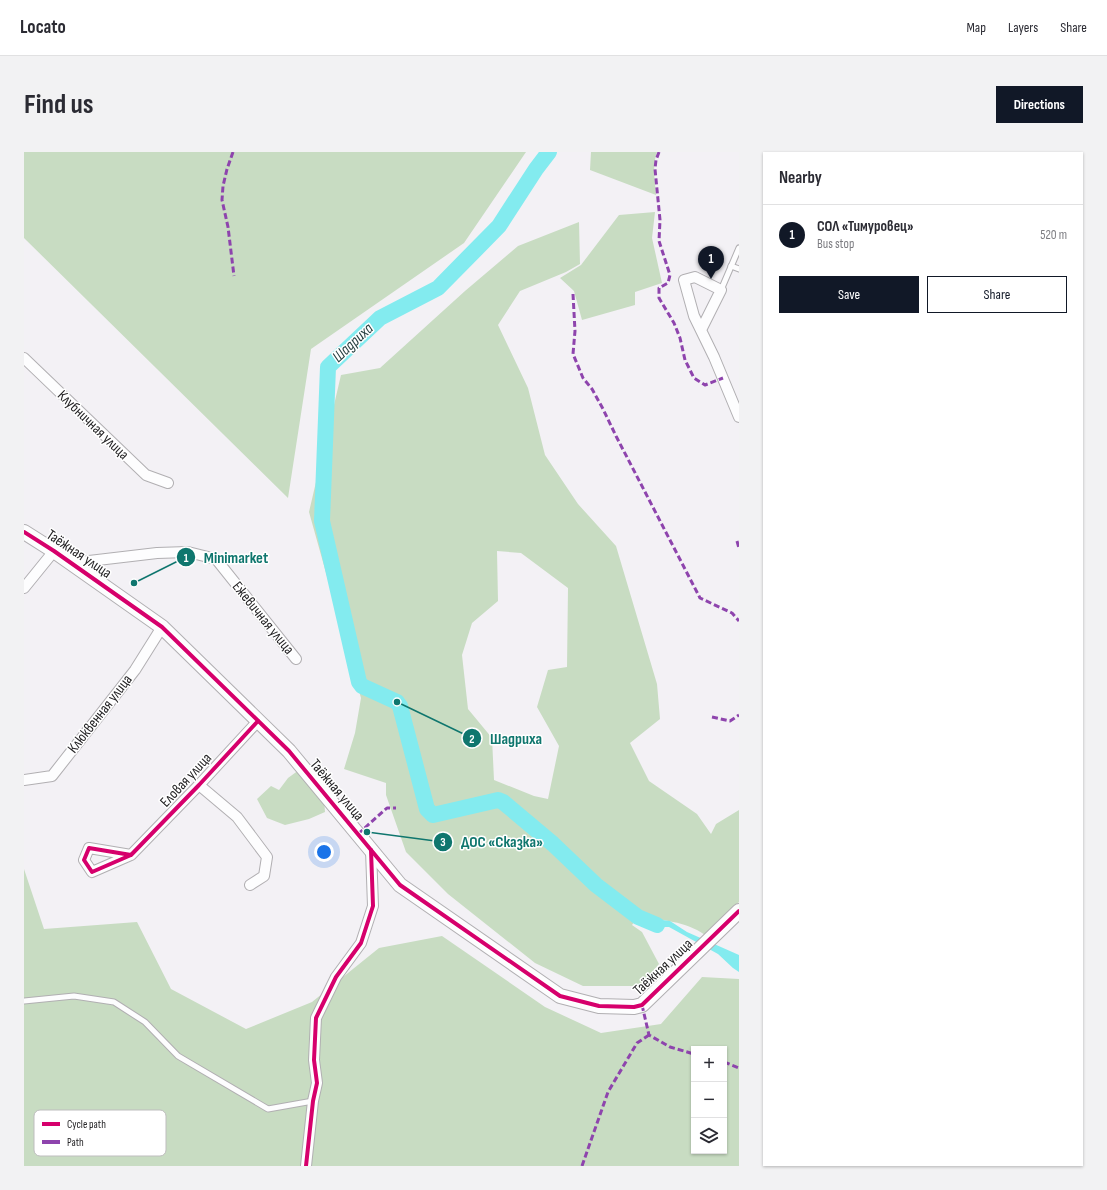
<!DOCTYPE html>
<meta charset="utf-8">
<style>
body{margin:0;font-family:"Sofia Sans Condensed",sans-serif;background:#f2f2f3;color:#2b2b33}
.controls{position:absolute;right:12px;bottom:12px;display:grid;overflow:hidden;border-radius:0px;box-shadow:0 1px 3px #0004}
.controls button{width:36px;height:36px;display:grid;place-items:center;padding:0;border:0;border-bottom:1px solid #e1e1e2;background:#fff;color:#2b2b33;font:20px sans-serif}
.you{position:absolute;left:300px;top:700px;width:14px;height:14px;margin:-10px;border:3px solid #fff;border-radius:50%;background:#1a73e8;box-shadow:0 0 0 6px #1a73e833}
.badge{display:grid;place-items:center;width:26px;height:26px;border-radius:50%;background:#111827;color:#fff;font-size:13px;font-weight:700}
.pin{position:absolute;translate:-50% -33px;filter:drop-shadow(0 1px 2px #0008)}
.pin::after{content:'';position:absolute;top:21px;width:14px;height:12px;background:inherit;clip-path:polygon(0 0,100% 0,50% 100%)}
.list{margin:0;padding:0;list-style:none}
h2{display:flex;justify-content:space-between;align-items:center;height:52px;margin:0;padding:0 16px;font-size:17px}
h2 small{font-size:13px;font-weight:400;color:#7c7c81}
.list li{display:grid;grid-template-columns:26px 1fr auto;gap:12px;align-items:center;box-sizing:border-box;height:60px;padding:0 16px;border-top:1px solid #e1e1e2}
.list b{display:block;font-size:15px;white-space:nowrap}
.list p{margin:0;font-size:13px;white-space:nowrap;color:#7c7c81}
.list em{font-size:13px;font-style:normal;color:#7c7c81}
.actions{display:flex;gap:8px;padding:12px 16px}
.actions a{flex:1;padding:9px 0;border:1px solid #111827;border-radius:0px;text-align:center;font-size:14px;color:#111827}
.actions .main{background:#111827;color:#fff}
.icon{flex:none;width:22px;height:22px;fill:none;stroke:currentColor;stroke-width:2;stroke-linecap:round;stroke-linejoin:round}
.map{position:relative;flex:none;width:715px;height:1014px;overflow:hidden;border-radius:0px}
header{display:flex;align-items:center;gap:24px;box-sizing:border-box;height:56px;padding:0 20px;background:#fff;border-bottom:1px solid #e1e1e2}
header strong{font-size:19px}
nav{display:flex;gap:22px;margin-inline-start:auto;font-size:14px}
.intro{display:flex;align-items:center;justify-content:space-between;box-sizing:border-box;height:96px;padding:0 24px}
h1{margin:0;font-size:28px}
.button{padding:10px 18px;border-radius:0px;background:#111827;color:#fff;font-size:14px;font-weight:700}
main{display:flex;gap:24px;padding:0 24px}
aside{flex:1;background:#fff;border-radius:0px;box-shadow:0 1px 3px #0004}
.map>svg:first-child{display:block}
</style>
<header>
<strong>Locato</strong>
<nav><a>Map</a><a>Layers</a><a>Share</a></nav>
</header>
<div class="intro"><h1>Find us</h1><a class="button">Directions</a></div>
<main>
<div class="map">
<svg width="715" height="1014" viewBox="0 0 715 1014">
<rect width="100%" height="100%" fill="#f3f1f5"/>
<!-- green -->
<g fill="#c8dcc2" fill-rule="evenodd">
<path d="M 0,0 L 502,0 L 440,91 L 287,197 L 264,346 L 0,86 Z"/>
<path d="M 567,0 L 633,0 C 628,14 631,28 632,43 L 566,18 Z"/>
<path d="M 631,60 L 628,86 L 638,131 L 611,140 L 611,153 L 558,168 L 550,139 L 536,126 L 557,113 L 595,63 Z"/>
<path d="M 555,70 L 556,112 L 542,120 L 496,139 L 474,173 L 504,236 L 521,303 L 554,352 L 592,394 L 633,532 L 636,567 L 606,591 L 625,629 L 673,662 L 687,682 L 692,672 L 715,658 L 715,750 L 681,783 C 662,769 637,768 614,765 L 608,773 L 618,780 L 635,812 L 616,834 L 559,834 L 511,811 L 424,742 L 382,700 L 362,643 L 362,631 L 320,617 L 331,581 L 337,546 L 285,360 L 317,223 L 356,216 L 441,139 L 494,94 ZM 473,399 L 497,401 L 544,436 L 543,515 L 524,518 L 513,555 L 535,594 L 524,647 L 510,644 L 470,628 L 468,586 L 444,557 L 438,503 L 448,471 L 474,449 Z"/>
<path d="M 275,618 L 300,647 L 301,660 L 285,667 L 261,673 L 243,666 L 233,647 L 247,634 L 255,638 L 264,626 Z"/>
<path d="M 0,717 L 20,777 L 113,770 L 147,837 L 222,877 L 288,850 L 355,796 L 418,784 L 521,855 L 577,881 L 637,872 L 678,825 L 715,827 L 715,1014 L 0,1014 ZM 670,897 L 700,897 L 700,999 L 670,999 Z"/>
</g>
<!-- water -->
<path fill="#83ebef" d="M 614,765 L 646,769 L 663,780 L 715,803 L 715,820 L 709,816 L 694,802 L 645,775 L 630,775 Z"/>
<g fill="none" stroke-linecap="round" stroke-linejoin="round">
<!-- river -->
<path stroke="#83ebef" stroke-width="16" d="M 525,0 L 512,17 L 475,74 L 414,136 L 356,166 L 304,215 L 298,369 L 335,530 L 338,534 L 373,550 L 376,554 L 403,657 L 409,663 L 474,648 L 479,650 L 529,692 L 572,733 L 614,765 L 633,773"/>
<defs>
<g id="lane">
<path d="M 707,114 L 715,117"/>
<path d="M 697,138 L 715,96"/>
<path d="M 0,849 L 50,844 L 90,850 L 121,870 L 154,904 L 244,957 L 289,949"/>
</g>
<g id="street">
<path d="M 677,178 L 697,138 L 671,125 L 660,128 L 670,164 L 690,205 L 715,265"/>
<path d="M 0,206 L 122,323 L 144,331"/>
<path d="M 48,411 L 133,401 L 164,400 L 192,407 L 272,507"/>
<path d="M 0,436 L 30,399"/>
<path d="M 0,628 L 28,624 L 111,518 L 138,475"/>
<path d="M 175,633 L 213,665 L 243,705 L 240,724 L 226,733"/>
<path d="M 107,703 L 68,720 L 60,708 L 65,696 L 107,703 L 175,633 L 234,569"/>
<path d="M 282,1014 L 289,949 L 293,931 L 290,908 L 292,866 L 312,825 L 337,791 L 349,754 L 347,698"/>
</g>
<path id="secondary" d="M 0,380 L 30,399 L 138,475 L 265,599 L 376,733 L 536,844 L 575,854 L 610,855 L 618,853 L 715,759"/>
</defs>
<!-- lane casing -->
<use href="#lane" stroke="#b1afb2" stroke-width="7"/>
<!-- street casing -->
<use href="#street" stroke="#b1afb2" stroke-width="12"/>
<!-- secondary casing -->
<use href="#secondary" stroke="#b1afb2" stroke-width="16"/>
<!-- lane -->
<use href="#lane" stroke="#fdfdfe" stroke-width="5"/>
<!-- street -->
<use href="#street" stroke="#fdfdfe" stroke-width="10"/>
<!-- secondary -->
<use href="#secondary" stroke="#fdfdfe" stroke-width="14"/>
<!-- quiet -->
<g stroke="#8e44ad" stroke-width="3" stroke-dasharray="6 3" stroke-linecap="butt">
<path d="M 209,0 L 203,17 L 199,34 L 198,48 L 204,75 L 210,124"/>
<path d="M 635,0 L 632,8 L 631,17 L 636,68 L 635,89 L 646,123 L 644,131 L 635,136 L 635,146 L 650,171 L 656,186 L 661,208 L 670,226 L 681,233 L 699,226"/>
<path d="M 549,142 L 551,179 L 549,202 L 559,226 L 568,237 L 579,257 L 592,284 L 676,446 L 708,461 L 715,469"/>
<path d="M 713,389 L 715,396"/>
<path d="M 688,565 L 706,569 L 715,563"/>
<path d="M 334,682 L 363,656 L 372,656"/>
<path d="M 618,853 L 625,883 L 646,895 L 670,902"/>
<path d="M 700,910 L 715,916"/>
<path d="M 558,1014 L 584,940 L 613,891 L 625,883"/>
</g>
<defs>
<g id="cycleway">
<path d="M 0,380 L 30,399 L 138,475 L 265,599 L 376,733 L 536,844 L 575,854 L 610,855 L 618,853 L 715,759"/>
<path d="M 107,703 L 68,720 L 60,708 L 65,696 L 107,703 L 175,633 L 234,569"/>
<path d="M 282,1014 L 289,949 L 293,931 L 290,908 L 292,866 L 312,825 L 337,791 L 349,754 L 347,698"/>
</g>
</defs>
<!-- cycleway casing -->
<use href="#cycleway" stroke="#fff" stroke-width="6"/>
<!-- cycleway -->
<use href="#cycleway" stroke="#d6006c" stroke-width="4"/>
</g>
<g text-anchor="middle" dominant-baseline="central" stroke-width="3" stroke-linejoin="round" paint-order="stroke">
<!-- street labels -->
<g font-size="15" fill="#252426" stroke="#fff">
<text transform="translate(69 273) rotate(44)">Клубничная улица</text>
<text transform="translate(55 402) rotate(34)">Таёжная улица</text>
<text transform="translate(239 466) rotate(51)">Ежевичная улица</text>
<text transform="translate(76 562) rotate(-52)">Клюквенная улица</text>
<text transform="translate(162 628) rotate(-47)">Еловая улица</text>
<text transform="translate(313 638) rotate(50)">Таёжная улица</text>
<text transform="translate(639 815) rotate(-43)">Таёжная улица</text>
</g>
<!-- water labels -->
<g font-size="16" font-style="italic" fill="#274041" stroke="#fff">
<text transform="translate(329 191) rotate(-43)">Шадриха</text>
</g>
</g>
<!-- legend -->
<rect x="10" y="958" width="132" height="46" rx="6" fill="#fff" stroke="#bebdbe" stroke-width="1"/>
<rect x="18" y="970" width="18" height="4" fill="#d6006c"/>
<rect x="18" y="988" width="18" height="4" fill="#8e44ad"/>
<g font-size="11" fill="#252426">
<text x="43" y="976">Cycle path</text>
<text x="43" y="994">Path</text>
</g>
<!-- callouts -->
<path fill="none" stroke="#0f766e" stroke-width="1.5" d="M110 431L162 405M373 550L448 586M343 680L419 690"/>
<g fill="#0f766e" stroke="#fff" stroke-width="1.5">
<circle cx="110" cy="431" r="4"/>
<circle cx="373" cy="550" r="4"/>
<circle cx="343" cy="680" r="4"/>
<circle cx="162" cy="405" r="10"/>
<circle cx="448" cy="586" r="10"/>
<circle cx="419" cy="690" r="10"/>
</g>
<g font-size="12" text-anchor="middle" font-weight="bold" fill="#fff">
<text x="162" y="410">1</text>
<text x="448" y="591">2</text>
<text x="419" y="694">3</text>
</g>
<g font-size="16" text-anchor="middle" font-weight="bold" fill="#0f766e" stroke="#fff" stroke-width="3" stroke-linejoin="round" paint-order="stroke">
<text x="212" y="411">Minimarket</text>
<text x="492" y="592">Шадриха</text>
<text x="478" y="695">ДОС «Сказка»</text>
</g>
</svg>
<div class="controls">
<button>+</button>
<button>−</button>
<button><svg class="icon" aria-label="layers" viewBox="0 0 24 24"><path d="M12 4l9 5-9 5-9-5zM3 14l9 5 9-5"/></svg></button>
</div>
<div class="you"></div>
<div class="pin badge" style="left:687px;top:127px">1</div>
</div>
<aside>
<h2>Nearby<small></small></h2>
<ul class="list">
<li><span class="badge">1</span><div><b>СОЛ «Тимуровец»</b><p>Bus stop</p></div><em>520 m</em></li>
</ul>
<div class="actions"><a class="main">Save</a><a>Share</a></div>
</aside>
</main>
